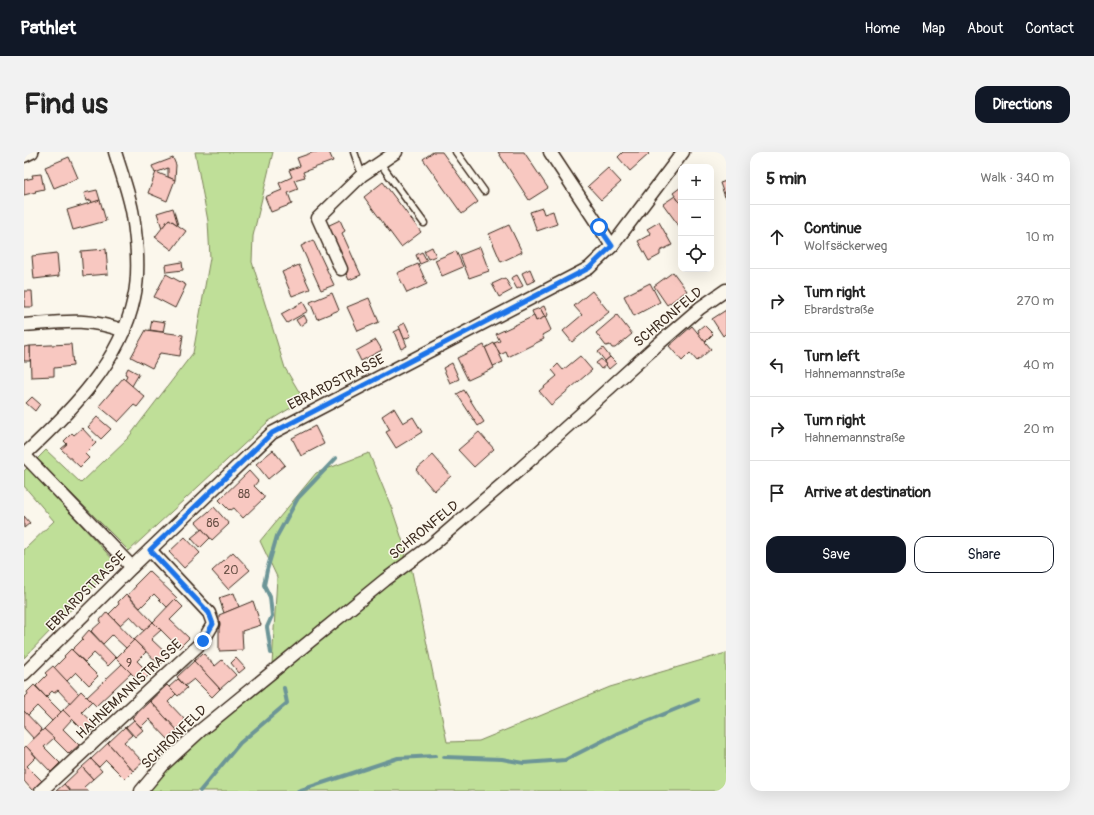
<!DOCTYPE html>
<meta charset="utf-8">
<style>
body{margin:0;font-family:Pangolin,sans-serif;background:#f2f2f2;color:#222}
.controls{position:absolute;right:12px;top:12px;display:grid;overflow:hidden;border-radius:8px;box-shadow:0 4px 16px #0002}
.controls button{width:36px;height:36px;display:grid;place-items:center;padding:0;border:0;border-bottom:1px solid #e0e0e0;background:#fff;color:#222;font:20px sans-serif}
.stop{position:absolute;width:12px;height:12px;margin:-9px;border:3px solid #1a73e8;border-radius:50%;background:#fff}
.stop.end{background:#1a73e8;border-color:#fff;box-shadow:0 1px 4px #0008}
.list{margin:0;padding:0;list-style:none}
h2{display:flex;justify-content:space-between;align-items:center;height:52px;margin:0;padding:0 16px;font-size:17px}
h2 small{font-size:13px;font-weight:400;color:#767676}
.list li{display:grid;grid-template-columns:26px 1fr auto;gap:12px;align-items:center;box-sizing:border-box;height:64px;padding:0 16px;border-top:1px solid #e0e0e0}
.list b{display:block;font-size:15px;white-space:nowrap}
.list p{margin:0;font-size:13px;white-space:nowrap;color:#767676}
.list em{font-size:13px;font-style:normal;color:#767676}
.actions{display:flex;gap:8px;padding:12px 16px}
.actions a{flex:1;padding:9px 0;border:1px solid #111827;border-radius:12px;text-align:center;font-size:14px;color:#111827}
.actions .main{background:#111827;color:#fff}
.icon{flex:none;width:22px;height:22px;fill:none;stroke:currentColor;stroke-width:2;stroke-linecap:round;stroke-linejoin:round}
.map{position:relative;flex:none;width:702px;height:639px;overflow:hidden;border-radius:12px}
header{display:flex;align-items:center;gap:24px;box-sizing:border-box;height:56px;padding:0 20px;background:#111827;color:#fff}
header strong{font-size:19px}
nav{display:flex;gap:22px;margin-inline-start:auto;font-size:14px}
.intro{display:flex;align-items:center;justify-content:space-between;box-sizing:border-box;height:96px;padding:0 24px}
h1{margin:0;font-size:28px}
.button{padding:10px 18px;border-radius:12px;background:#111827;color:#fff;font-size:14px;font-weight:700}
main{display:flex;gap:24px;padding:0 24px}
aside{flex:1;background:#fff;border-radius:12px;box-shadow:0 4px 16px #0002}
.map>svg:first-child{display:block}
</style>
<header>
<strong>Pathlet</strong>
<nav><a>Home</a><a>Map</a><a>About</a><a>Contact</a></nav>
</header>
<div class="intro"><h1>Find us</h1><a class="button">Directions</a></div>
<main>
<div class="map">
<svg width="702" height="639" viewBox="0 0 702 639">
<rect width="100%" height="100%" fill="#fbf7ec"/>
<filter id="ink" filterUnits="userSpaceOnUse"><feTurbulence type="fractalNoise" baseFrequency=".025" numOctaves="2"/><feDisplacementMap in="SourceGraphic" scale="8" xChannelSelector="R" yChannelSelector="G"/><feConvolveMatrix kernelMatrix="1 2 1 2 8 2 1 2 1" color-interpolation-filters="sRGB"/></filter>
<g filter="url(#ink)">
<!-- green -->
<g fill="#bfdf98" stroke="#7d845b">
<path d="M 171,0 L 249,0 L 229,84 L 228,110 L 261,216 L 280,248 L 245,269 L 105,399 L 13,307 L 22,298 L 57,331 L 104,286 L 169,201 L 186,106 L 184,69 Z"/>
<path d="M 345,301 L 368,357 L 381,396 L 381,402 L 379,407 L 248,513 L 253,425 L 236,389 L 292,321 Z"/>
<path d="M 4,315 L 92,411 L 0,506 L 0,398 L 30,369 L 0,334 L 0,319 Z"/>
<path d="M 386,410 L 423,590 L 455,589 L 586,535 L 702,501 L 702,639 L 124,639 L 177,578 Z"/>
</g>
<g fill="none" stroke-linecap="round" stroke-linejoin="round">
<!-- stream -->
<g stroke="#6c9597" stroke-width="4">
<path d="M 247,501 L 243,475 L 248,464 L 246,445 L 240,433 L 243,418 L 253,384 L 274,346 L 312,306"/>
<path d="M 420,605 L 478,607 L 500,611 L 541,608 L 594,581 L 674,548"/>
<path d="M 176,639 L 216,591 L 263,551 L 260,536"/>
<path d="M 274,639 L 374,606 L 411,604"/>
</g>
</g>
<!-- building -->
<g fill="#f8c8c1" stroke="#3b2a1e">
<path d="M 290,0 L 305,0 L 309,9 L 279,20 L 281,25 L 270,28 L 274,37 L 264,41 L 268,52 L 247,60 L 241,45 L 258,38 L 255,31 L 268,25 L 265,18 L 276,14 L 273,6 Z"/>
<path d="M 409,0 L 418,0 L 454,50 L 438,62 L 399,7 Z"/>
<path d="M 474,0 L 500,0 L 524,36 L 505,48 Z"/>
<path d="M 599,0 L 623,0 L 625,2 L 606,19 L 594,5 Z"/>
<path d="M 45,5 L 54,26 L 30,36 L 21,15 Z"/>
<path d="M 149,6 L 152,13 L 151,28 L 144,25 L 144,16 L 131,21 L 128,14 Z"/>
<path d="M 584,16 L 597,30 L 577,48 L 564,34 Z"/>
<path d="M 132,20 L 151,28 L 143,49 L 124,41 Z"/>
<path d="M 17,22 L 20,37 L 11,39 L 12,40 L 0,43 L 0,28 L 9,26 L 8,23 Z"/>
<path d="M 702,29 L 702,45 L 701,45 L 696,31 Z"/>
<path d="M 359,30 L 397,80 L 377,95 L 340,45 Z"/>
<path d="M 657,35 L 657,52 L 649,41 Z"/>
<path d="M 73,38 L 76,48 L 68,51 L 67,48 L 62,49 L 60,41 Z"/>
<path d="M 651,44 L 657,52 L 657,72 L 655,74 L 639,52 Z"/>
<path d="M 76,48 L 82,69 L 49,78 L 43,58 Z"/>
<path d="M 149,56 L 154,73 L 145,67 L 138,76 L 133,61 Z"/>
<path d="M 518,56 L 520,62 L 529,59 L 533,72 L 513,79 L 506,60 Z"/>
<path d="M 145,67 L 162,79 L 148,98 L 131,85 Z"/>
<path d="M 316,68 L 321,79 L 318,81 L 337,123 L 325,128 L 301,75 Z"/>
<path d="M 635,70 L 648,93 L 636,99 L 636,103 L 625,109 L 614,89 L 627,82 L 623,77 Z"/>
<path d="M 485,73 L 498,100 L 477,110 L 465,82 Z"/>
<path d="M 289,88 L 310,133 L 297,138 L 277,94 Z"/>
<path d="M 408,95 L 412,104 L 404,107 L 400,99 Z"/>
<path d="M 456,95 L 465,119 L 445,126 L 436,103 Z"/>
<path d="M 82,97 L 84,122 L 59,124 L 57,99 Z"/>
<path d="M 432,99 L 439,115 L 418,124 L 411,108 Z"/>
<path d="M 398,100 L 403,109 L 396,112 L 392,103 Z"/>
<path d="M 33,101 L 35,124 L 10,127 L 8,104 Z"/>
<path d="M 158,110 L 159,118 L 142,120 L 141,113 Z"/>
<path d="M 394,112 L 403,132 L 383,141 L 373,121 Z"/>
<path d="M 275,113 L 286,137 L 268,144 L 258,120 Z"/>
<path d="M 506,117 L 511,129 L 503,132 L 498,121 Z"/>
<path d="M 649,120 L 663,139 L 643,153 L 630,134 Z"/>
<path d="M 142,122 L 162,133 L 151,156 L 130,145 Z"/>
<path d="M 493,123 L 499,134 L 493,137 L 487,126 Z"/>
<path d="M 481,126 L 488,138 L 475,145 L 468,132 Z"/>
<path d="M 626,131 L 636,150 L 610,164 L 600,144 Z"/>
<path d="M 0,139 L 8,139 L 9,155 L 0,155 Z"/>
<path d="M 568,139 L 585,160 L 548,190 L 539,179 L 558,163 L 550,154 Z"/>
<path d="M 308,141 L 315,158 L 293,167 L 286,150 Z"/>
<path d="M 345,146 L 355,170 L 334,179 L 323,155 Z"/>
<path d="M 279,150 L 284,159 L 263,171 L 257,162 Z"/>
<path d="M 520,154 L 524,163 L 521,165 L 516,156 Z"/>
<path d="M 516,156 L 521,165 L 512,169 L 508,159 Z"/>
<path d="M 702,158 L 702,181 L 699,184 L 688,167 Z"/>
<path d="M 280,163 L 283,169 L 276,174 L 272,168 Z"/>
<path d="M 593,163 L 608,182 L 591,196 L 588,196 L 586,193 L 582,194 L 572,181 Z"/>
<path d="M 510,164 L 512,169 L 521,165 L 527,178 L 518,183 L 520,187 L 484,205 L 482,200 L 476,203 L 470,191 L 476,189 L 472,182 Z"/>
<path d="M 128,168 L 141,170 L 139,180 L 126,178 Z"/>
<path d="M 381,171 L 387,184 L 380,187 L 375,174 Z"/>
<path d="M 680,173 L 689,182 L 681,190 L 673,181 L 675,180 L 674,178 Z"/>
<path d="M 668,174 L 687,197 L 673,209 L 666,201 L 658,209 L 645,194 Z"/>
<path d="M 376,177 L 383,194 L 377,197 L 370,180 Z"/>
<path d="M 122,178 L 159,183 L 156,204 L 136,201 L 128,216 L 107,205 Z"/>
<path d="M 352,188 L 358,198 L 337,209 L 332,199 Z"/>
<path d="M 470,191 L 479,210 L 469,214 L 461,196 Z"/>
<path d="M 47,192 L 49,214 L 30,216 L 30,224 L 7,225 L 6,194 Z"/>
<path d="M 460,193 L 470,216 L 444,228 L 433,206 Z"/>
<path d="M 6,194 L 6,209 L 0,209 L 0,195 Z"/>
<path d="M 579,196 L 586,205 L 581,209 L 574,200 Z"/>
<path d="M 556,204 L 568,218 L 527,253 L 515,239 L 533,224 L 528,218 L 534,212 L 539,218 Z"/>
<path d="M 586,205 L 592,211 L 585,217 L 580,210 Z"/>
<path d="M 577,207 L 582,213 L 577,217 L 572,211 Z"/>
<path d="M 428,211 L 435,227 L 426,231 L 419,216 Z"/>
<path d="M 104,216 L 115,222 L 108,234 L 101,228 L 103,223 L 101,222 Z"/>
<path d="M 99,226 L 121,245 L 113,255 L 110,253 L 94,270 L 75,254 Z"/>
<path d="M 440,238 L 460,270 L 454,274 L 433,242 Z"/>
<path d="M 8,245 L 16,252 L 11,259 L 2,251 Z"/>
<path d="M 370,256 L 379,271 L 389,265 L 398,280 L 372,296 L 362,280 L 366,278 L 358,264 Z"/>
<path d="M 73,265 L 87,277 L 77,287 L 64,275 Z"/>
<path d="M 291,274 L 300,292 L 277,304 L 268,286 Z"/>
<path d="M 58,276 L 72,291 L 61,302 L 65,306 L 56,315 L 37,297 L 43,292 L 40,289 L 48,281 L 50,283 Z"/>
<path d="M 455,280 L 470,297 L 450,315 L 434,298 Z"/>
<path d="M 249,298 L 261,313 L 244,327 L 232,312 Z"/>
<path d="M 409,303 L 427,324 L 410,339 L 392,318 Z"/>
<path d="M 225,319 L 234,329 L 230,334 L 240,344 L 240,346 L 219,366 L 210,356 L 207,358 L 206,357 L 205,358 L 195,348 Z"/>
<path d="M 190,355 L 205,372 L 188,388 L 172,370 Z"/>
<path d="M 0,364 L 6,371 L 0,376 Z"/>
<path d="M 178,377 L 186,386 L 176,396 L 167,386 Z"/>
<path d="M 161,385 L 176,401 L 160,416 L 145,400 Z"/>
<path d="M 209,400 L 226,418 L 204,437 L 188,419 Z"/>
<path d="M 125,419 L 153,446 L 143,455 L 130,442 L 116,456 L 104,443 L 112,434 L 111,433 Z"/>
<path d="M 210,441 L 215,455 L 200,461 L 195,446 Z"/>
<path d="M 102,442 L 129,470 L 120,479 L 106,464 L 96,473 L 85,462 L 95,452 L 94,450 Z"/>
<path d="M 151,447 L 159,455 L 146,468 L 165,486 L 155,496 L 129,470 Z"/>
<path d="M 229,449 L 237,473 L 218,479 L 219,498 L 195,499 L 195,463 Z"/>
<path d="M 83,460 L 110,488 L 102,496 L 88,483 L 79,492 L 67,479 L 77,470 L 76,468 Z"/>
<path d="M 129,470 L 137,478 L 127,487 L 145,504 L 136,513 L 110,488 Z"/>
<path d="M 65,478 L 92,506 L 84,514 L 70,501 L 61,510 L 48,498 L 59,487 L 58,486 Z"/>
<path d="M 110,488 L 122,500 L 113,509 L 126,522 L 117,531 L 92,506 Z"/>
<path d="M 47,497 L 74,524 L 65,533 L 52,520 L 43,529 L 30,516 L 41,505 L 40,504 Z"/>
<path d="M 179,501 L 191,514 L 198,508 L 212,523 L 196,537 L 170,509 Z"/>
<path d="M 212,506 L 221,516 L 215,521 L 207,511 Z"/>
<path d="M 170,509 L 196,537 L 188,545 L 170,527 L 161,534 L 153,525 Z"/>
<path d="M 98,512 L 107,521 L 72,554 L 63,545 Z"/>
<path d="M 29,514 L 55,542 L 46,551 L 34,538 L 30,541 L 28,539 L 22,545 L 12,534 L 23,523 L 21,521 Z"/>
<path d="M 154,527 L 163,536 L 154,544 L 145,535 Z"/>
<path d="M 10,533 L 37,560 L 28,569 L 13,554 L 4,563 L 0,559 L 0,546 L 4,542 L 3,540 Z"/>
<path d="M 143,533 L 152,542 L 144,550 L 162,569 L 153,578 L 126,549 Z"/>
<path d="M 57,539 L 68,550 L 58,560 L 73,574 L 64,583 L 39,558 Z"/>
<path d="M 126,549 L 153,578 L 144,587 L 125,567 L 117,575 L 108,566 Z"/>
<path d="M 39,558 L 48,567 L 39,577 L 55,593 L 45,602 L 20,577 Z"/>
<path d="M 0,559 L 18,578 L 10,587 L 0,576 Z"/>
<path d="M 110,568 L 119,578 L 111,585 L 102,575 Z"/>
<path d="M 101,575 L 108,583 L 100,590 L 119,610 L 109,619 L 84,591 Z"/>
<path d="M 20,577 L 30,586 L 20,595 L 36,611 L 27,620 L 2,594 Z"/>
<path d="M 84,591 L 109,619 L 101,627 L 82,608 L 75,615 L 67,607 Z"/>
<path d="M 2,594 L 12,605 L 3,614 L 18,629 L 8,638 L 0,629 L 0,596 Z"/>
<path d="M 67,607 L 78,619 L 69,627 L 58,615 Z"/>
<path d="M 58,615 L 69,627 L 60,635 L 64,639 L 46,639 L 40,632 Z"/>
<path d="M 40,632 L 46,639 L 32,639 Z"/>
</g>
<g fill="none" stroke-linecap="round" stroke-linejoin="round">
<defs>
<g id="lane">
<path d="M 330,0 L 338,23"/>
<path d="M 432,0 L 460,39"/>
<path d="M 356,11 L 400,71"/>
</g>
<g id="street">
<path d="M 526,0 L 588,94"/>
<path d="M 0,4 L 8,0"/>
<path d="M 317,117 L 294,66 L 338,23 L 372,0"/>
<path d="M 0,173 C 37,170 64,165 100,179"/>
<path d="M 0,303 C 46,260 97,210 110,146 C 116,120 113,90 109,64 C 106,44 97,20 91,0"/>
<path d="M 0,303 L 108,415"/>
<path d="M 0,522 L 108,415 L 248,281 L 565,116 L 588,94 L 659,0"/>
<path d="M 17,639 L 179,489 L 189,472 L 185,461 L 126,398"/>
<path d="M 117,639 L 139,613 L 177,578 L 361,428 L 408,393 L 496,317 L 632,194 L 676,156 L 702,138"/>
</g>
</defs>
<!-- lane casing -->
<use href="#lane" stroke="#3b2a1e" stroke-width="9"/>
<!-- street casing -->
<use href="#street" stroke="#3b2a1e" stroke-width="15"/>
<!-- lane -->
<use href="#lane" stroke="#fbf7ec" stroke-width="6"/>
<!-- street -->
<use href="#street" stroke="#fbf7ec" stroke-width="12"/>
</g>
</g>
<g fill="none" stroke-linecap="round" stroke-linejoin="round" filter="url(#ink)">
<!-- route -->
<path stroke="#1a73e8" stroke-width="5" d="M 179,489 L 189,472 L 185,461 L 126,398 L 248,281 L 565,116 L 588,94 L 575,75"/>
</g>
<g text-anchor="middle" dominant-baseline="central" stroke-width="3" stroke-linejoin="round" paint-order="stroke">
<!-- number labels -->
<g font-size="12" fill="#6a5247">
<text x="220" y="342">88</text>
<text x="189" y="371">86</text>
<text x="207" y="418">20</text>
<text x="105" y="511">9</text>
</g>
<!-- street labels -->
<g font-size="14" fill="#3b2a1e" stroke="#fbf7ec">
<text transform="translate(644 165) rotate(-40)">SCHRONFELD</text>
<text transform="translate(312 230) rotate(-27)">EBRARDSTRASSE</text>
<text transform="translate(400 378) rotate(-39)">SCHRONFELD</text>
<text transform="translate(62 439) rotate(-45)">EBRARDSTRASSE</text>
<text transform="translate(105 537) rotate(-43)">HAHNEMANNSTRASSE</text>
<text transform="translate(150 585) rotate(-44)">SCHRONFELD</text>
</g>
</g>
</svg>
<div class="controls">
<button>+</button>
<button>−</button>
<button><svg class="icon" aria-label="locate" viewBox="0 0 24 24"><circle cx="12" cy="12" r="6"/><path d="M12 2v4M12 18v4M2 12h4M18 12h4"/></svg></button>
</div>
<div class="stop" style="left:575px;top:75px"></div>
<div class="stop end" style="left:179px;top:489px"></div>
</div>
<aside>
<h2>5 min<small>Walk · 340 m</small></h2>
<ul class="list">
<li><svg class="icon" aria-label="ahead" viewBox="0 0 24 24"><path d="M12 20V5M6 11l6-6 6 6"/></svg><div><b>Continue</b><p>Wolfsäckerweg</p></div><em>10 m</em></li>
<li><svg class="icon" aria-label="right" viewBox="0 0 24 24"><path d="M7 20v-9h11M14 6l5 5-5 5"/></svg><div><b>Turn right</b><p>Ebrardstraße</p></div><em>270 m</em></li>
<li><svg class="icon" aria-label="left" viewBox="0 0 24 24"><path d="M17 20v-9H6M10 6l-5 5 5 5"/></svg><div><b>Turn left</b><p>Hahnemannstraße</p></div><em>40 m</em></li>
<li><svg class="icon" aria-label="right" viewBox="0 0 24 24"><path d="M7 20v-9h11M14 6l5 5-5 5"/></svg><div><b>Turn right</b><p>Hahnemannstraße</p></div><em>20 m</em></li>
<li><svg class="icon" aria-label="arrive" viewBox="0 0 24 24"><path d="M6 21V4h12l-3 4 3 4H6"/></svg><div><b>Arrive at destination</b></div></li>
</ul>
<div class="actions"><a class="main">Save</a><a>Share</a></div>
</aside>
</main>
